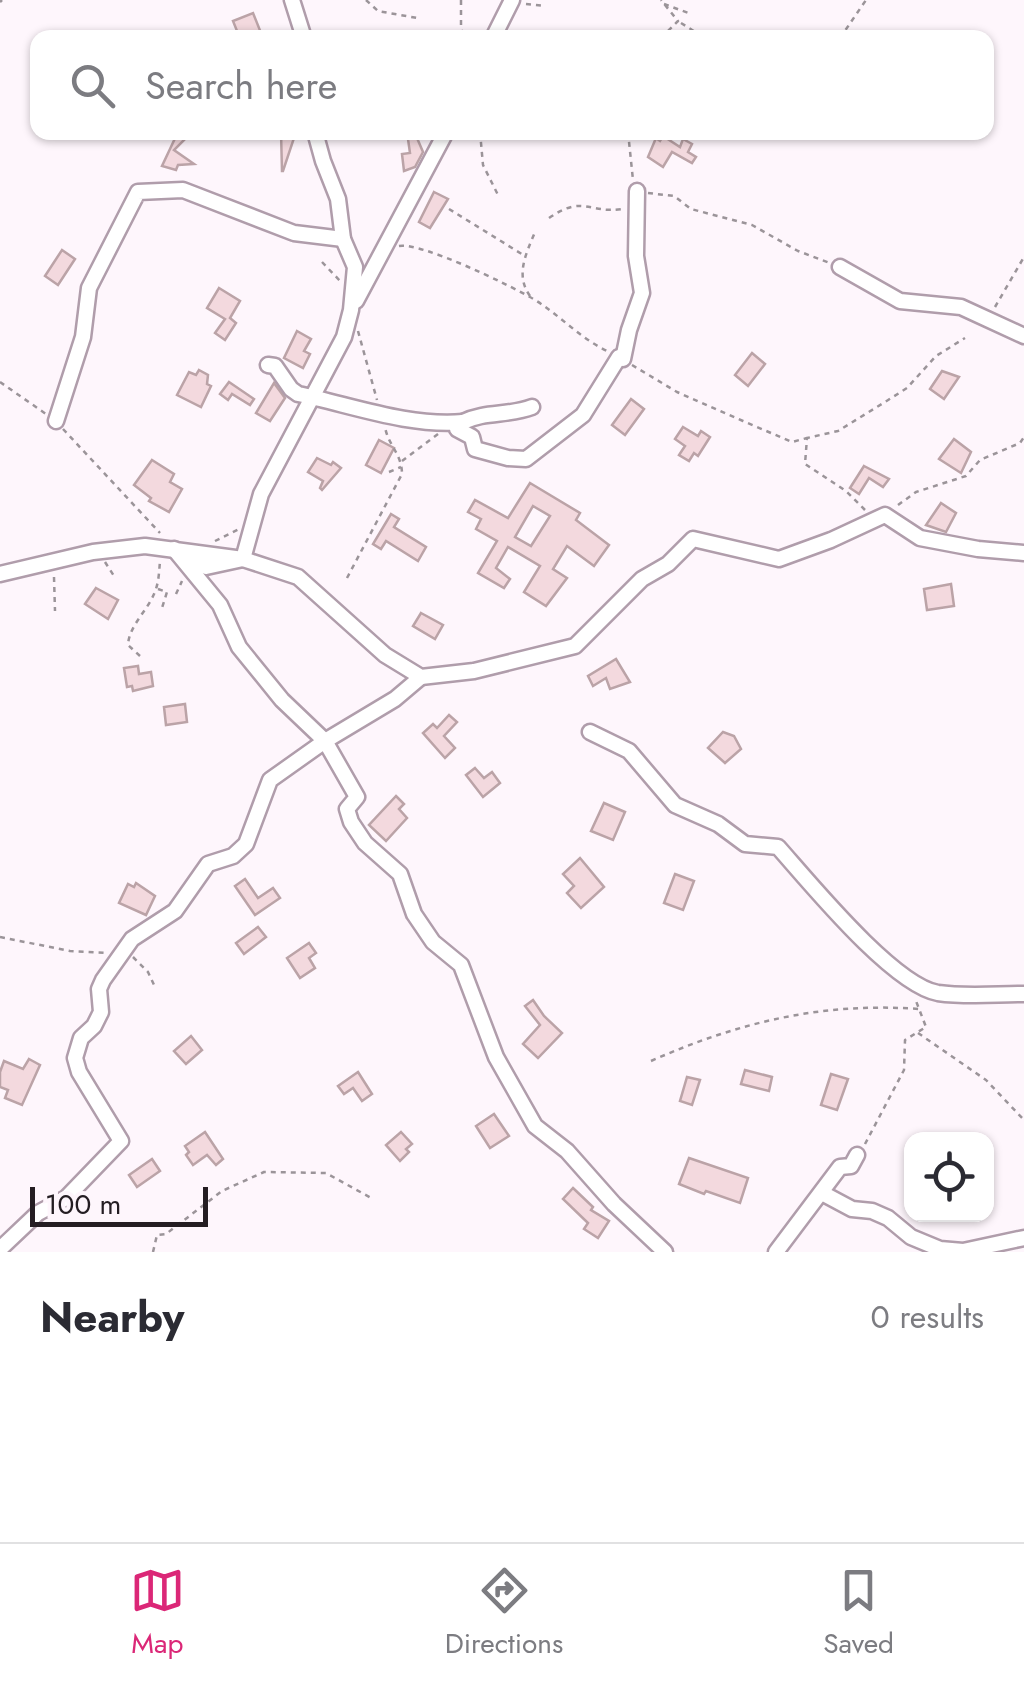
<!DOCTYPE html>
<style>
body{margin:0;font-family:Jost,sans-serif;background:#f7f7f7;color:#2b2b33}
.controls{position:absolute;right:30px;bottom:30px;display:grid;overflow:hidden;border-radius:20px;box-shadow:0 2px 8px #0004}
.controls button{width:90px;height:90px;display:grid;place-items:center;padding:0;border:0;border-bottom:2px solid #e1e1e2;background:#fff;color:#2b2b33;font:50px sans-serif}
.scale{position:absolute;left:30px;bottom:25px;width:178px;box-sizing:border-box;padding-left:10px;border:5px solid #241d22;border-top:0;font-size:28px;line-height:35px;white-space:nowrap;color:#241d22;-webkit-text-stroke:8px #fef6fc;paint-order:stroke}
.list{margin:0;padding:0;list-style:none}
h2{display:flex;justify-content:space-between;align-items:center;height:130px;margin:0;padding:0 40px;font-size:42px}
h2 small{font-size:32px;font-weight:400;color:#7c7c81}
.icon{flex:none;width:55px;height:55px;fill:none;stroke:currentColor;stroke-width:2;stroke-linecap:round;stroke-linejoin:round}
.map{position:relative;flex:none;width:1024px;height:1252px;overflow:hidden}
.search{position:absolute;background:#fff;box-shadow:0 2px 8px #0004;left:30px;right:30px;top:30px;height:110px;display:flex;align-items:center;gap:25px;box-sizing:border-box;padding:0 35px;border-radius:20px;color:#7c7c81;font-size:38px}
.sheet{height:290px;background:#fff}
nav{display:flex;justify-content:space-around;align-items:center;box-sizing:border-box;height:140px;border-top:2px solid #e1e1e2;background:#fff;font-size:28px;color:#7c7c81}
nav a{display:grid;justify-items:center;gap:5px}
nav .on{color:#db2777}
.map>svg:first-child{display:block}
</style>
<div class="map">
<svg width="1024" height="1252" viewBox="0 0 1024 1252">
<rect width="100%" height="100%" fill="#fef6fc"/>
<!-- building -->
<g fill="#f3d9de" stroke="#bba3a7" stroke-width="2.5" fill-rule="evenodd">
<path d="M 253,13 L 263,38 L 248,38 L 247,33 L 239,36 L 233,21 Z"/>
<path d="M 178,132 L 192,132 L 174,150 L 194,164 L 178,165 L 176,170 L 162,166 Z"/>
<path d="M 281,132 L 296,132 L 283,171 L 282,171 Z"/>
<path d="M 663,136 L 680,147 L 683,139 L 692,144 L 688,152 L 696,157 L 692,163 L 672,152 L 663,167 L 648,157 L 656,138 L 660,141 Z"/>
<path d="M 417,138 L 423,152 L 415,167 L 404,171 L 402,154 L 410,153 L 408,139 Z"/>
<path d="M 434,192 L 448,199 L 430,228 L 419,222 Z"/>
<path d="M 62,250 L 75,259 L 58,285 L 45,276 Z"/>
<path d="M 219,288 L 240,301 L 230,318 L 236,323 L 225,340 L 215,333 L 225,319 L 207,308 Z"/>
<path d="M 297,331 L 311,339 L 304,351 L 310,354 L 303,368 L 284,358 Z"/>
<path d="M 752,353 L 765,364 L 748,386 L 735,375 Z"/>
<path d="M 199,370 L 208,375 L 207,384 L 211,386 L 201,407 L 177,395 L 189,372 L 196,375 Z"/>
<path d="M 942,371 L 959,377 L 944,399 L 930,389 Z"/>
<path d="M 229,382 L 254,399 L 250,405 L 232,394 L 228,400 L 220,394 Z"/>
<path d="M 274,383 L 285,398 L 270,421 L 256,413 Z"/>
<path d="M 631,399 L 644,409 L 625,435 L 612,425 Z"/>
<path d="M 683,427 L 698,436 L 701,431 L 710,437 L 698,456 L 694,453 L 689,461 L 679,455 L 685,446 L 675,439 Z"/>
<path d="M 954,439 L 971,452 L 961,473 L 939,459 Z"/>
<path d="M 379,440 L 394,448 L 381,473 L 366,465 Z"/>
<path d="M 317,458 L 331,465 L 333,462 L 341,468 L 322,490 L 320,488 L 323,481 L 308,472 Z"/>
<path d="M 152,460 L 174,474 L 170,482 L 182,489 L 169,512 L 149,501 L 151,498 L 134,485 Z"/>
<path d="M 864,466 L 889,479 L 883,487 L 869,478 L 859,494 L 850,488 Z"/>
<path d="M 530,483 L 580,513 L 576,520 L 609,545 L 594,566 L 567,546 L 553,569 L 567,578 L 546,606 L 524,592 L 540,566 L 508,547 L 496,568 L 510,579 L 504,588 L 478,573 L 497,541 L 476,529 L 481,519 L 468,512 L 475,500 L 508,518 ZM 533,506 L 550,516 L 531,546 L 515,537 Z"/>
<path d="M 941,503 L 956,513 L 946,532 L 926,525 Z"/>
<path d="M 391,514 L 399,519 L 394,527 L 426,547 L 418,561 L 386,541 L 381,549 L 373,544 Z"/>
<path d="M 951,584 L 954,606 L 927,610 L 924,589 Z"/>
<path d="M 96,588 L 118,600 L 108,619 L 85,604 Z"/>
<path d="M 421,613 L 443,625 L 435,639 L 413,626 Z"/>
<path d="M 616,659 L 630,682 L 610,689 L 606,678 L 593,686 L 588,676 Z"/>
<path d="M 138,666 L 139,674 L 151,672 L 153,686 L 133,691 L 132,686 L 127,687 L 124,668 Z"/>
<path d="M 185,704 L 187,722 L 166,725 L 164,707 Z"/>
<path d="M 449,715 L 457,722 L 444,736 L 455,748 L 445,758 L 423,733 L 433,724 L 437,728 Z"/>
<path d="M 723,732 L 734,736 L 741,749 L 725,763 L 708,748 Z"/>
<path d="M 475,768 L 484,778 L 492,772 L 500,783 L 483,797 L 466,775 Z"/>
<path d="M 396,796 L 404,804 L 399,809 L 407,818 L 386,841 L 369,825 Z"/>
<path d="M 604,803 L 625,812 L 613,840 L 591,831 Z"/>
<path d="M 580,858 L 604,887 L 581,908 L 567,893 L 574,886 L 563,874 Z"/>
<path d="M 675,874 L 694,881 L 683,910 L 664,903 Z"/>
<path d="M 245,879 L 258,898 L 273,888 L 280,898 L 255,915 L 235,886 Z"/>
<path d="M 136,883 L 155,896 L 146,915 L 119,903 L 128,884 L 134,887 Z"/>
<path d="M 258,927 L 266,937 L 244,954 L 236,943 Z"/>
<path d="M 309,943 L 316,953 L 309,958 L 315,968 L 300,978 L 287,958 Z"/>
<path d="M 533,1000 L 544,1016 L 562,1033 L 538,1058 L 523,1044 L 540,1025 L 525,1006 Z"/>
<path d="M 191,1036 L 202,1050 L 186,1064 L 174,1051 Z"/>
<path d="M 29,1059 L 40,1065 L 22,1105 L 5,1098 L 8,1090 L 0,1087 L 0,1072 L 4,1061 L 23,1069 Z"/>
<path d="M 745,1070 L 772,1077 L 769,1091 L 741,1084 Z"/>
<path d="M 358,1072 L 372,1094 L 362,1101 L 353,1088 L 344,1094 L 338,1086 Z"/>
<path d="M 831,1074 L 848,1079 L 837,1110 L 821,1105 Z"/>
<path d="M 687,1077 L 700,1080 L 692,1105 L 680,1101 Z"/>
<path d="M 494,1114 L 509,1136 L 490,1148 L 476,1126 Z"/>
<path d="M 205,1132 L 223,1159 L 216,1165 L 207,1155 L 193,1165 L 186,1155 L 189,1152 L 185,1146 Z"/>
<path d="M 401,1132 L 412,1144 L 406,1149 L 409,1152 L 400,1161 L 386,1145 Z"/>
<path d="M 689,1158 L 748,1178 L 740,1203 L 706,1191 L 704,1194 L 679,1184 Z"/>
<path d="M 152,1159 L 160,1171 L 137,1187 L 129,1175 Z"/>
<path d="M 573,1188 L 593,1207 L 591,1210 L 609,1221 L 598,1238 L 584,1229 L 588,1223 L 563,1199 Z"/>
</g>
<g fill="none" stroke-linecap="round" stroke-linejoin="round">
<defs>
<g id="street">
<path d="M 292,0 L 304,38"/>
<path d="M 493,38 L 512,0"/>
<path d="M 840,267 L 900,301 L 961,307 L 1024,336"/>
<path d="M 356,301 L 446,132"/>
<path d="M 623,359 L 629,330 L 642,293 L 636,256 L 637,191"/>
<path d="M 268,365 L 275,366 L 291,389 L 298,394 C 351,405 409,427 463,422 L 457,429 L 472,437 L 475,449 L 508,458 L 526,459 L 583,415 L 619,357"/>
<path d="M 56,421 L 83,337 L 89,288 L 138,192 L 183,190 L 294,233 L 343,239"/>
<path d="M 463,422 C 485,411 509,416 532,407"/>
<path d="M 174,549 L 220,605 L 239,647 L 282,700 L 325,741 L 357,797 L 347,809 L 351,822 L 365,843 L 400,874 L 414,914 L 433,942 L 461,965 L 496,1057 L 535,1126 L 567,1151 L 614,1204 L 665,1252"/>
<path d="M 183,555 L 206,567 L 243,559 L 261,494 L 344,337 L 351,310 L 355,267 L 343,239 L 338,199 L 323,161 L 315,132"/>
<path d="M 0,574 L 93,552 L 145,546 L 243,559 L 298,577 L 385,655 L 421,677 L 474,671 L 575,646 L 642,579 L 668,564 L 693,539 L 779,559 L 831,540 L 885,515 L 920,538 L 978,549 L 1024,553"/>
<path d="M 590,732 L 629,751 L 675,805 L 718,824 L 745,844 L 778,847 C 810,883 893,985 938,993 C 966,997 996,994 1024,994"/>
<path d="M 822,1193 L 852,1209 L 872,1211 L 888,1218 L 911,1237 L 940,1249 L 963,1251 L 1024,1238"/>
<path d="M 0,1249 L 38,1213 L 66,1198 L 121,1141 L 79,1072 L 75,1058 L 81,1038 L 94,1026 L 101,1012 L 99,989 L 103,980 L 132,939 L 175,911 L 208,864 L 233,856 L 246,844 L 270,780 L 325,741 L 395,699 L 421,677"/>
<path d="M 776,1252 L 840,1167 L 851,1166 L 857,1155"/>
</g>
</defs>
<!-- street casing -->
<use href="#street" stroke="#b09dab" stroke-width="19"/>
<!-- path -->
<g stroke="#9b9499" stroke-width="2.5" stroke-dasharray="5 5" stroke-linecap="butt">
<path d="M 366,0 L 378,11 L 417,18"/>
<path d="M 461,0 L 461,29 L 465,38"/>
<path d="M 0,2 L 2,0"/>
<path d="M 526,4 L 545,6"/>
<path d="M 664,4 L 691,14"/>
<path d="M 681,23 L 705,38"/>
<path d="M 661,38 L 678,21 L 661,0"/>
<path d="M 840,38 L 866,0"/>
<path d="M 480,132 L 483,165 L 498,195"/>
<path d="M 628,132 L 633,180"/>
<path d="M 648,193 L 674,196 L 691,209 L 752,225 L 798,251 L 830,263"/>
<path d="M 449,209 L 525,256"/>
<path d="M 549,218 C 584,194 588,214 622,209"/>
<path d="M 399,246 C 421,242 507,284 530,297 C 558,313 578,337 607,351"/>
<path d="M 322,262 L 342,283"/>
<path d="M 530,296 C 515,275 526,254 535,232"/>
<path d="M 995,307 L 1024,257"/>
<path d="M 358,331 L 377,400"/>
<path d="M 632,365 L 677,392 L 743,421 L 792,442 L 807,438"/>
<path d="M 0,382 L 46,414"/>
<path d="M 63,429 L 160,533"/>
<path d="M 402,461 L 438,434"/>
<path d="M 389,472 L 401,467"/>
<path d="M 898,505 L 916,492 L 966,476 L 980,460 L 1020,443 L 1024,437"/>
<path d="M 865,510 L 846,491 L 805,464 L 807,438 L 838,431 L 885,402 L 907,388 L 936,356 L 965,338"/>
<path d="M 215,541 L 239,529"/>
<path d="M 105,562 L 114,576"/>
<path d="M 54,577 L 55,611"/>
<path d="M 347,578 L 402,474 C 402,454 388,445 385,427"/>
<path d="M 158,589 L 167,592 L 161,611"/>
<path d="M 176,594 L 182,581"/>
<path d="M 140,656 L 128,645 C 129,626 147,611 154,594 C 159,583 159,572 160,561"/>
<path d="M 0,937 L 70,951 L 107,953"/>
<path d="M 133,957 L 148,972 L 155,987"/>
<path d="M 918,1033 L 986,1080 L 1024,1120"/>
<path d="M 651,1061 C 739,1022 823,1002 919,1009"/>
<path d="M 865,1144 L 904,1070 L 905,1040 L 926,1027 L 916,1001"/>
<path d="M 153,1252 L 157,1235 L 166,1234 L 222,1191 L 264,1172 L 326,1173 L 373,1199"/>
</g>
<!-- street -->
<use href="#street" stroke="#fff" stroke-width="14"/>
</g>
</svg>
<div class="controls">
<button><svg class="icon" aria-label="locate" viewBox="0 0 24 24"><circle cx="12" cy="12" r="6"/><path d="M12 2v4M12 18v4M2 12h4M18 12h4"/></svg></button>
</div>
<div class="scale">100 m</div>
<div class="search"><svg class="icon" aria-label="search" viewBox="0 0 24 24"><circle cx="10" cy="10" r="6"/><path d="M15 15l6 6"/></svg>Search here</div>
</div>
<section class="sheet">
<h2>Nearby<small>0 results</small></h2>
<ul class="list">
</ul>
</section>
<nav>
<a class="on"><svg class="icon" aria-label="map" viewBox="0 0 24 24"><path d="M3 6l6-2 6 2 6-2v14l-6 2-6-2-6 2zM9 4v14M15 6v14"/></svg>Map</a>
<a><svg class="icon" aria-label="directions" viewBox="0 0 24 24"><path d="M12 3l9 9-9 9-9-9zM9 14v-3h6M13 9l2 2-2 2"/></svg>Directions</a>
<a><svg class="icon" aria-label="saved" viewBox="0 0 24 24"><path d="M7 4h10v16l-5-4-5 4z"/></svg>Saved</a>
</nav>
